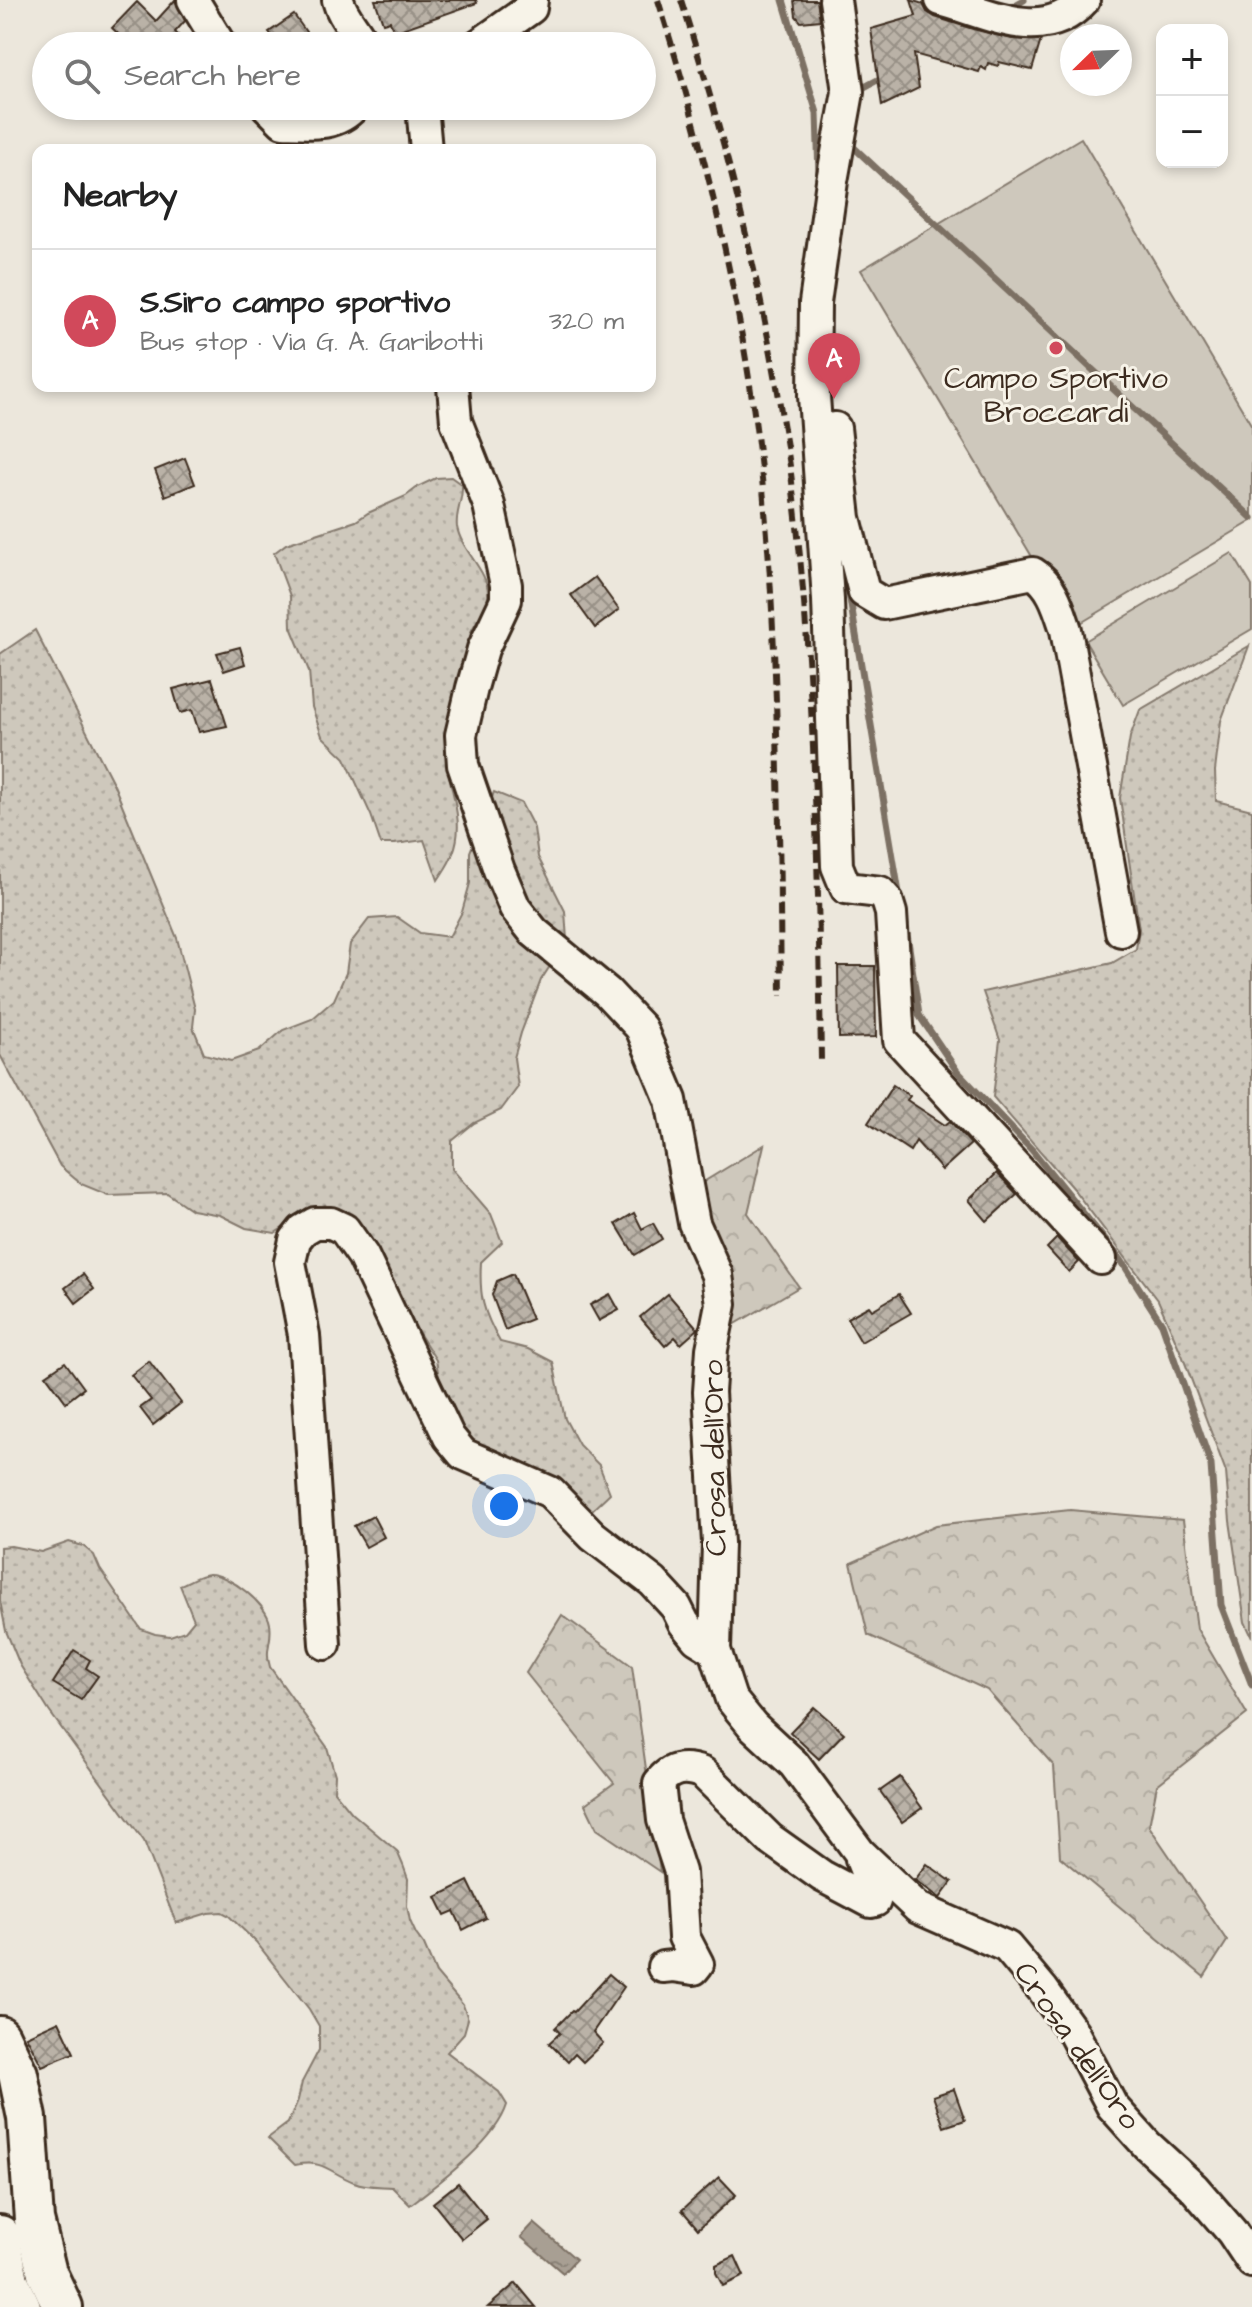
<!DOCTYPE html>
<meta charset="utf-8">
<style>
body{margin:0;font-family:"Architects Daughter",sans-serif;background:#f2f2f2;color:#222}
.controls{position:absolute;right:24px;top:24px;display:grid;overflow:hidden;border-radius:16px;box-shadow:0 4px 12px #0003}
.controls button{width:72px;height:72px;display:grid;place-items:center;padding:0;border:0;border-bottom:2px solid #e0e0e0;background:#fff;color:#222;font:40px sans-serif}
.compass{position:absolute;left:1060px;top:24px;width:72px;height:72px;border-radius:50%;background:#fff;box-shadow:0 4px 12px #0003;rotate:247deg}
.you{position:absolute;left:504px;top:1506px;width:28px;height:28px;margin:-20px;border:6px solid #fff;border-radius:50%;background:#1a73e8;box-shadow:0 0 0 12px #1a73e833}
.badge{display:grid;place-items:center;width:52px;height:52px;border-radius:50%;background:#d1495b;color:#fff;font-size:26px;font-weight:700}
.pin{position:absolute;translate:-50% -66px;filter:drop-shadow(0 2px 4px #0008)}
.pin::after{content:'';position:absolute;top:42px;width:28px;height:24px;background:inherit;clip-path:polygon(0 0,100% 0,50% 100%)}
.list{margin:0;padding:0;list-style:none}
h2{display:flex;justify-content:space-between;align-items:center;height:104px;margin:0;padding:0 32px;font-size:34px}
h2 small{font-size:26px;font-weight:400;color:#767676}
.list li{display:grid;grid-template-columns:52px 1fr auto;gap:24px;align-items:center;box-sizing:border-box;height:144px;padding:0 32px;border-top:2px solid #e0e0e0}
.list b{display:block;font-size:30px;white-space:nowrap}
.list p{margin:0;font-size:26px;white-space:nowrap;color:#767676}
.list em{font-size:26px;font-style:normal;color:#767676}
.icon{flex:none;width:44px;height:44px;fill:none;stroke:currentColor;stroke-width:2;stroke-linecap:round;stroke-linejoin:round}
.map{position:relative;flex:none;width:1252px;height:2307px;overflow:hidden}
.search{position:absolute;background:#fff;box-shadow:0 4px 12px #0003;left:32px;top:32px;width:624px;height:88px;display:flex;align-items:center;gap:20px;box-sizing:border-box;padding:0 28px;border-radius:44px;color:#767676;font-size:30px}
.panel{position:absolute;background:#fff;box-shadow:0 4px 12px #0003;left:32px;top:144px;width:624px;height:248px;border-radius:16px}
.map>svg:first-child{display:block}
</style>
<div class="map">
<svg width="1252" height="2307" viewBox="0 0 1252 2307">
<defs>
<pattern id="grass-dots" width="8" height="8" patternUnits="userSpaceOnUse" patternTransform="scale(2)"><rect width="8" height="8" fill="#cec8bc"/><path d="M2 2h.1M6 6h.1" fill="none" stroke="#b2aca1" stroke-width="1.8" stroke-linecap="round"/></pattern>
<pattern id="forest-crowns" width="20" height="18" patternUnits="userSpaceOnUse" patternTransform="scale(2)"><rect width="20" height="18" fill="#cec8bc"/><path d="M2 6a3 3 0 1 1 6 0M12 15a3 3 0 1 1 6 0" fill="none" stroke="#b2aca1"/></pattern>
<pattern id="water-ripples" width="26" height="14" patternUnits="userSpaceOnUse" patternTransform="scale(2)"><rect width="26" height="14" fill="#a89f93"/><path d="M2 4q2-2 4 0t4 0M15 11q2-2 4 0t4 0" fill="none" stroke="#8a8277"/></pattern>
<pattern id="building-cross-hatch" width="8" height="8" patternUnits="userSpaceOnUse" patternTransform="scale(2)"><rect width="8" height="8" fill="#bab2a7"/><path d="M0 0l8 8M0 8l8-8" fill="none" stroke="#989187"/></pattern>
</defs>
<rect width="100%" height="100%" fill="#ece7dc"/>
<filter id="ink" filterUnits="userSpaceOnUse"><feTurbulence type="fractalNoise" baseFrequency=".0125" numOctaves="2"/><feDisplacementMap in="SourceGraphic" scale="16" xChannelSelector="R" yChannelSelector="G"/><feConvolveMatrix kernelMatrix="1 2 1 2 8 2 1 2 1" color-interpolation-filters="sRGB"/></filter>
<g filter="url(#ink)">
<!-- grass -->
<g fill="url(#grass-dots)" stroke="#84796d" stroke-width="2">
<path d="M 451,477 L 462,485 C 463,500 455,513 457,527 C 461,550 488,571 488,593 C 489,609 477,618 471,632 C 468,642 470,652 468,662 C 463,680 453,696 449,714 C 446,727 444,743 446,757 C 449,789 466,821 453,853 C 450,863 443,872 438,880 L 424,840 L 395,844 L 381,844 L 371,815 L 345,758 L 322,736 L 312,707 L 309,671 L 291,627 L 290,596 L 274,553 L 286,544 L 356,521 L 368,513 L 406,496 L 419,486 L 436,478 Z"/>
<path d="M 35,630 L 114,785 L 177,938 L 195,1009 L 193,1027 L 204,1054 L 231,1061 L 259,1051 L 283,1030 L 312,1019 L 334,1000 L 346,973 L 350,944 L 369,919 L 397,917 L 420,933 L 449,937 L 462,912 L 470,883 L 470,852 L 494,792 L 521,803 L 534,828 L 538,857 L 565,911 L 567,940 L 541,980 L 521,1033 L 514,1058 L 518,1087 L 501,1110 L 474,1123 L 452,1141 L 452,1169 L 491,1214 L 502,1242 L 481,1262 C 479,1296 483,1312 500,1342 L 528,1349 L 553,1362 L 565,1419 L 579,1445 L 599,1465 L 610,1493 L 589,1513 L 547,1474 L 496,1453 L 469,1438 L 446,1419 L 436,1360 L 349,1222 L 325,1205 L 298,1218 L 275,1233 L 246,1228 L 220,1215 L 192,1210 L 167,1193 L 108,1195 L 81,1184 L 60,1166 L 0,1055 L 0,654 Z"/>
<path d="M 1249,646 L 1221,721 L 1215,771 L 1216,801 L 1252,810 L 1252,1637 L 1245,1622 L 1230,1521 L 1226,1472 L 1182,1355 L 1158,1300 L 1074,1190 L 993,1097 L 1000,1040 L 983,992 L 1112,963 L 1136,949 L 1139,929 L 1120,798 L 1130,737 L 1140,710 Z"/>
<path d="M 69,1542 L 83,1546 L 94,1555 L 100,1569 L 141,1629 L 155,1634 L 170,1636 L 185,1631 L 194,1620 L 180,1585 C 188,1582 200,1574 209,1574 C 229,1574 267,1604 270,1624 C 273,1642 264,1647 270,1667 L 327,1747 L 335,1775 L 334,1791 L 352,1813 L 397,1851 L 403,1865 L 408,1879 L 407,1906 L 410,1921 L 416,1934 L 424,1945 L 436,1973 L 463,2005 L 468,2019 L 464,2033 L 447,2052 L 499,2092 L 507,2105 C 496,2141 440,2182 410,2205 L 392,2187 C 379,2186 366,2187 354,2182 C 330,2173 324,2159 295,2165 L 268,2138 L 288,2123 L 298,2100 L 302,2082 L 319,2050 L 319,2026 L 309,2009 L 256,1942 L 228,1915 L 222,1912 L 208,1913 L 176,1923 L 144,1841 L 49,1711 L 20,1665 L 6,1631 L 0,1601 L 0,1547 L 11,1546 L 41,1552 Z"/>
</g>
<!-- forest -->
<g fill="url(#forest-crowns)" stroke="#84796d" stroke-width="2">
<path d="M 764,1145 L 748,1213 L 799,1287 L 720,1333 L 692,1189 Z"/>
<path d="M 1070,1510 L 1183,1520 L 1197,1629 L 1247,1714 L 1157,1785 L 1149,1826 L 1227,1941 L 1204,1977 L 1060,1857 L 1054,1766 L 987,1690 L 868,1635 L 851,1563 L 936,1525 Z"/>
<path d="M 562,1615 L 632,1666 L 660,1872 L 597,1829 L 585,1804 L 614,1783 L 526,1673 Z"/>
</g>
<!-- garden -->
<g fill="#cec8bc" stroke="#84796d" stroke-width="2">
<path d="M 1081,138 L 1252,426 L 1252,521 L 1074,627 L 861,270 Z"/>
<path d="M 1232,553 L 1252,586 L 1252,629 L 1123,705 L 1085,641 Z"/>
</g>
<!-- water -->
<path fill="url(#water-ripples)" stroke="#7c7064" stroke-width="2" d="M 534,2223 L 576,2259 L 563,2273 L 521,2237 Z"/>
<g fill="none" stroke-linecap="round" stroke-linejoin="round">
<!-- stream -->
<g stroke="#7c7064" stroke-width="7">
<path d="M 783,0 L 817,113 L 819,177"/>
<path d="M 1008,9 L 1024,0"/>
<path d="M 857,91 L 885,76"/>
<path d="M 848,142 L 1252,518"/>
<path d="M 848,587 L 900,899"/>
<path d="M 907,934 L 919,1015 L 957,1071 L 1032,1150 L 1121,1260 L 1162,1324 L 1211,1465 L 1221,1605 L 1252,1685"/>
</g>
</g>
<!-- building -->
<g fill="url(#building-cross-hatch)" stroke="#3b2a1e" stroke-width="2">
<path d="M 175,0 L 185,21 L 175,32 L 189,46 L 131,46 L 112,28 L 137,2 L 156,21 Z"/>
<path d="M 375,0 L 476,0 L 477,3 L 394,32 L 390,21 L 383,23 Z"/>
<path d="M 794,0 L 817,0 L 820,20 L 801,22 L 796,16 Z"/>
<path d="M 911,0 L 923,4 L 927,12 L 935,17 L 973,29 L 1012,39 L 1041,40 L 1032,70 L 999,62 L 998,66 L 988,63 L 986,70 L 981,67 L 979,72 L 914,54 L 919,88 L 882,106 L 871,29 L 916,16 Z"/>
<path d="M 294,15 L 316,46 L 279,46 L 269,32 Z"/>
<path d="M 185,458 L 195,484 L 165,496 L 155,470 Z"/>
<path d="M 595,577 L 619,610 L 595,628 L 571,595 Z"/>
<path d="M 240,647 L 245,664 L 224,671 L 217,653 Z"/>
<path d="M 212,679 L 227,726 L 199,732 L 192,710 L 180,713 L 173,689 Z"/>
<path d="M 838,966 L 875,966 L 876,1037 L 839,1038 Z"/>
<path d="M 893,1085 L 910,1096 L 907,1100 L 945,1125 L 950,1121 L 971,1144 L 942,1170 L 916,1141 L 910,1151 L 868,1123 Z"/>
<path d="M 997,1173 L 1017,1194 L 987,1221 L 969,1200 Z"/>
<path d="M 634,1213 L 642,1229 L 653,1223 L 662,1239 L 635,1255 L 616,1224 Z"/>
<path d="M 1057,1238 L 1079,1262 L 1069,1272 L 1047,1248 Z"/>
<path d="M 83,1274 L 94,1289 L 76,1303 L 65,1288 Z"/>
<path d="M 513,1274 L 532,1319 L 505,1330 L 492,1295 L 497,1281 Z"/>
<path d="M 610,1294 L 619,1310 L 599,1321 L 590,1305 Z"/>
<path d="M 668,1294 L 698,1329 L 681,1344 L 675,1337 L 665,1346 L 640,1317 Z"/>
<path d="M 899,1294 L 911,1313 L 861,1342 L 847,1318 L 869,1306 L 872,1310 Z"/>
<path d="M 149,1361 L 181,1403 L 153,1425 L 140,1408 L 151,1400 L 131,1375 Z"/>
<path d="M 65,1362 L 84,1388 L 66,1402 L 46,1375 Z"/>
<path d="M 373,1516 L 384,1537 L 366,1547 L 354,1526 Z"/>
<path d="M 74,1650 L 90,1660 L 86,1668 L 98,1676 L 81,1700 L 53,1683 Z"/>
<path d="M 814,1707 L 844,1733 L 819,1759 L 790,1732 Z"/>
<path d="M 900,1777 L 922,1808 L 902,1822 L 880,1791 Z"/>
<path d="M 927,1864 L 952,1882 L 940,1898 L 915,1880 Z"/>
<path d="M 468,1881 L 486,1918 L 463,1930 L 454,1911 L 445,1915 L 436,1897 Z"/>
<path d="M 609,1974 L 624,1987 L 593,2032 L 603,2043 L 583,2062 L 575,2054 L 568,2062 L 549,2043 L 560,2033 L 555,2028 L 572,2011 L 574,2012 Z"/>
<path d="M 59,2021 L 74,2053 L 42,2066 L 26,2036 Z"/>
<path d="M 954,2089 L 965,2120 L 944,2127 L 933,2096 Z"/>
<path d="M 719,2177 L 736,2195 L 698,2229 L 682,2210 Z"/>
<path d="M 458,2183 L 487,2219 L 462,2239 L 433,2203 Z"/>
<path d="M 735,2256 L 744,2276 L 723,2286 L 716,2273 L 716,2265 Z"/>
<path d="M 516,2283 L 536,2307 L 488,2307 Z"/>
</g>
<g fill="none" stroke-linecap="round" stroke-linejoin="round">
<defs>
<g id="minor">
<path d="M 193,0 L 221,46"/>
<path d="M 338,0 C 342,17 357,30 364,46"/>
<path d="M 835,0 L 848,92 L 832,181 L 815,303 L 814,396 L 828,600 L 837,866 L 846,888 L 880,892 L 887,900 L 891,913 L 899,1040 L 1101,1259"/>
<path d="M 941,0 C 989,13 1044,45 1084,0"/>
<path d="M 477,46 L 531,8 L 532,0"/>
<path d="M 267,106 L 283,122 C 308,123 336,127 354,106"/>
<path d="M 422,106 L 426,150"/>
<path d="M 453,386 L 456,421 L 489,505 L 506,585 L 506,600 L 483,649 L 472,688 L 461,735 L 463,765 L 499,870 L 515,908 L 534,932 L 607,992 L 641,1028 L 671,1100 L 694,1223 L 717,1275 L 721,1304 L 712,1349 L 709,1392 L 718,1543 L 715,1650 L 731,1699 L 753,1726 L 794,1764 L 860,1853 L 918,1908 L 1007,1947 L 1043,1990 L 1073,2032 L 1112,2106 L 1147,2145 L 1194,2188 L 1232,2232 L 1252,2262"/>
<path d="M 835,428 L 845,518 L 864,592 L 884,604 L 1033,573 C 1053,585 1059,609 1066,630 L 1121,931"/>
<path d="M 325,1644 L 304,1335 L 290,1262 L 295,1240 L 303,1230 L 315,1223 L 331,1223 L 344,1229 L 363,1256 L 449,1437 L 463,1454 L 550,1492 L 593,1536 L 653,1582 L 676,1607 L 684,1623 L 697,1639 L 715,1650"/>
<path d="M 663,1967 L 673,1966 L 694,1969 L 698,1964 L 684,1937 L 680,1872 L 663,1820 L 659,1783 C 671,1767 685,1766 703,1773 L 770,1839 L 822,1876 L 871,1902 L 875,1901 L 876,1897 L 861,1859"/>
</g>
<g id="major">
<path d="M 0,2036 L 18,2074 L 27,2118 L 34,2220 L 47,2273 L 63,2307"/>
<path d="M 0,2235 L 9,2281 L 21,2307"/>
</g>
</defs>
<!-- minor casing -->
<use href="#minor" stroke="#3b2a1e" stroke-width="36"/>
<!-- major casing -->
<use href="#major" stroke="#3b2a1e" stroke-width="44"/>
<!-- minor -->
<use href="#minor" stroke="#f7f3e8" stroke-width="30"/>
<!-- major -->
<use href="#major" stroke="#f7f3e8" stroke-width="38"/>
<!-- rail -->
<g stroke="#3b2a1e" stroke-width="6" stroke-dasharray="12 6" stroke-linecap="butt">
<path d="M 658,0 C 708,158 747,324 763,489 C 779,657 779,827 781,996"/>
<path d="M 681,0 C 723,131 756,263 779,398 C 783,426 789,454 792,482 C 815,673 818,867 821,1060"/>
</g>
</g>
</g>
<!-- markers -->
<circle fill="#d1495b" stroke="#f7f3e8" stroke-width="3" cx="1056" cy="348" r="8"/>
<g text-anchor="middle" dominant-baseline="central" stroke-width="6" stroke-linejoin="round" paint-order="stroke">
<!-- poi labels -->
<g font-size="30" fill="#3b2a1e" stroke="#f7f3e8">
<text x="1056" y="379">Campo Sportivo<tspan x="1056" dy="34">Broccardi</tspan></text>
</g>
<!-- street labels -->
<g font-size="30" fill="#3b2a1e" stroke="#f7f3e8">
<text transform="translate(715 1458) rotate(-91)">Crosa dell'Oro</text>
<text transform="translate(1077 2046) rotate(55)">Crosa dell'Oro</text>
</g>
</g>
</svg>
<div class="controls">
<button>+</button>
<button>−</button>
</div>
<svg class="compass" viewBox="-18 -18 36 36"><path d="M0-13l5 13h-10z" fill="#e53935"/><path d="M0 13l5-13h-10z" fill="#767676"/></svg>
<div class="you"></div>
<div class="pin badge" style="left:834px;top:399px">A</div>
<div class="search"><svg class="icon" aria-label="search" viewBox="0 0 24 24"><circle cx="10" cy="10" r="6"/><path d="M15 15l6 6"/></svg>Search here</div>
<section class="panel">
<h2>Nearby<small></small></h2>
<ul class="list">
<li><span class="badge">A</span><div><b>S.Siro campo sportivo</b><p>Bus stop · Via G. A. Garibotti</p></div><em>320 m</em></li>
</ul>
</section>
</div>
